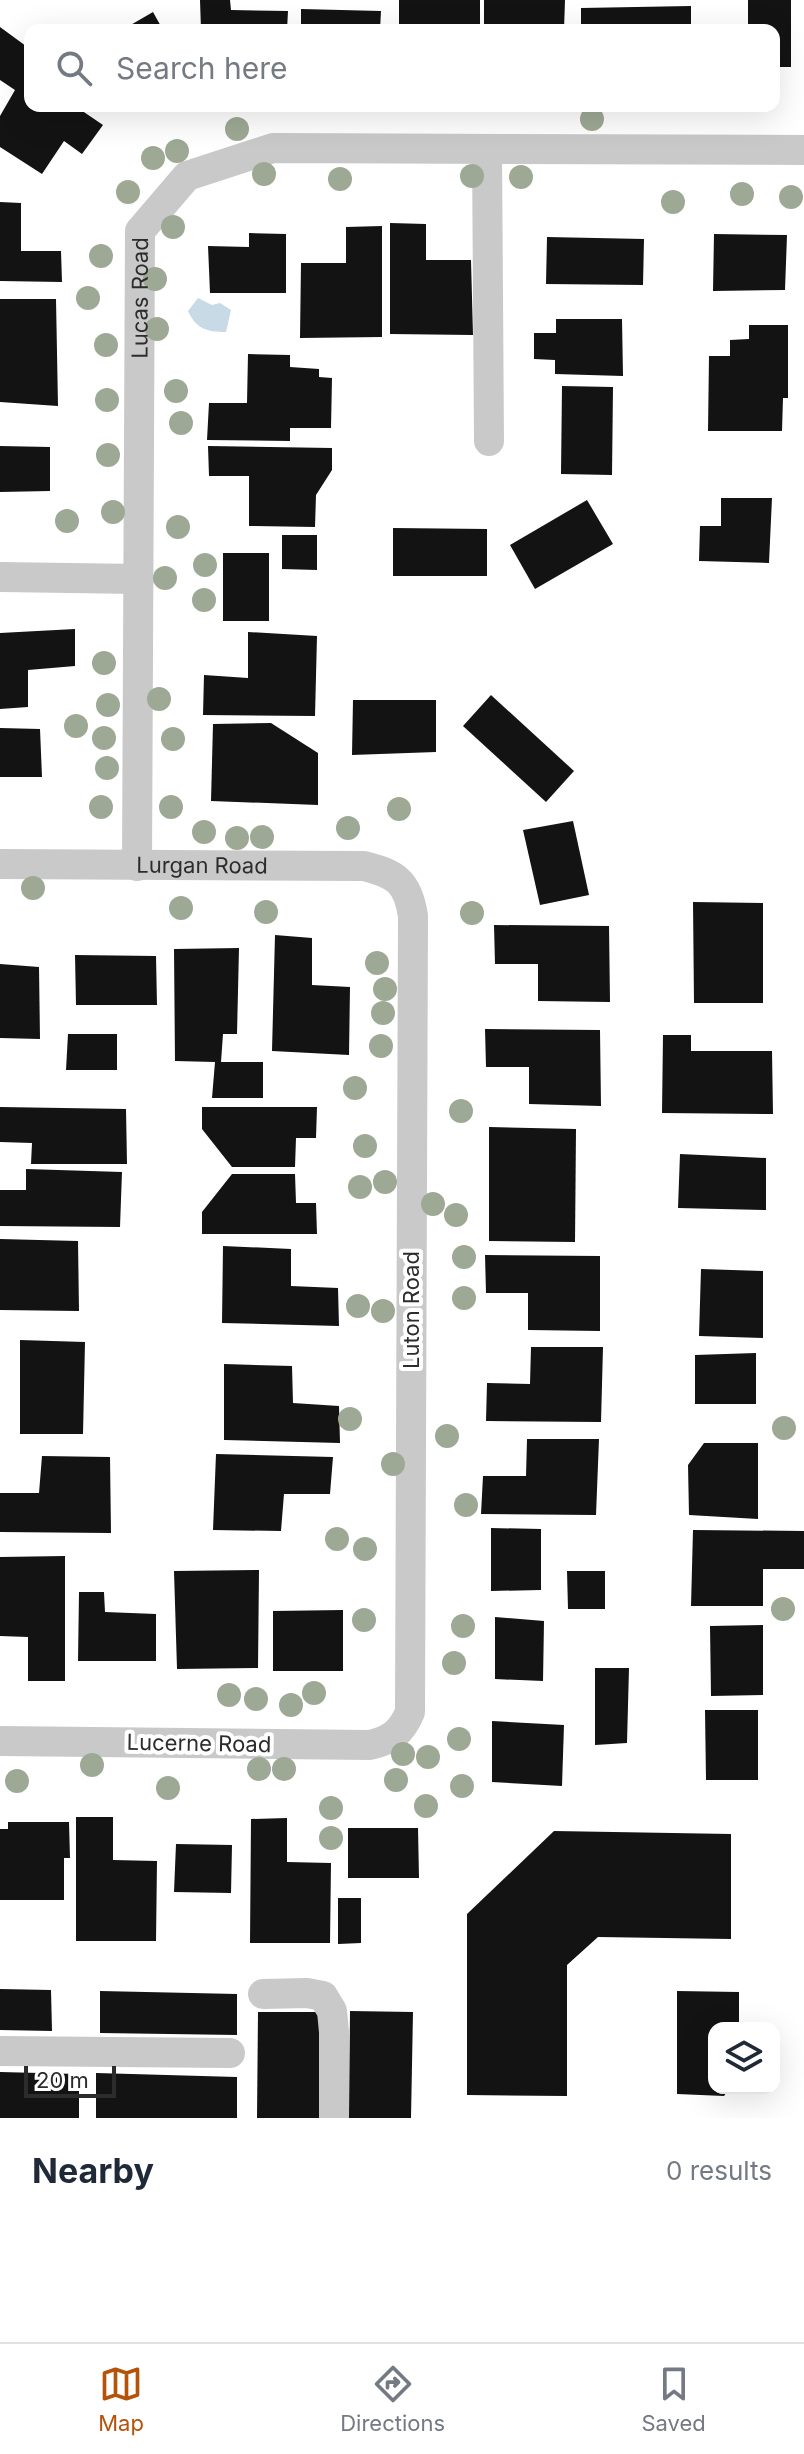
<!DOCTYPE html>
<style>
body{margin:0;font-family:Inter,sans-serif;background:#f2f2f3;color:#1f2937}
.controls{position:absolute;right:24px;bottom:24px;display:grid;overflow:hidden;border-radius:16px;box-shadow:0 8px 32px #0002}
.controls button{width:72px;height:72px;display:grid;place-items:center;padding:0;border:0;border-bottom:2px solid #e0e1e3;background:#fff;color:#1f2937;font:40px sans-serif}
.scale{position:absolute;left:24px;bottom:20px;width:92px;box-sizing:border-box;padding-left:8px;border:4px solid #2c2c2c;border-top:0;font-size:22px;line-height:28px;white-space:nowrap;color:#2c2c2c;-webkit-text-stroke:6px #fff;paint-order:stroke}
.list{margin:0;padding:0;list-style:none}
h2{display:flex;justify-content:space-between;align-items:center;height:104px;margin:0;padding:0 32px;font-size:34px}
h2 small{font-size:26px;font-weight:400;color:#747a83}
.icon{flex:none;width:44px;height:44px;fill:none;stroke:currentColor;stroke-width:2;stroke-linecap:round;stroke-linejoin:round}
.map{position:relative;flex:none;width:804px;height:2118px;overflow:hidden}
.search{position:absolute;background:#fff;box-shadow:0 8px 32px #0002;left:24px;right:24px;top:24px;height:88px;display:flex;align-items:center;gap:20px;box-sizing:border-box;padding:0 28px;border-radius:16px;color:#747a83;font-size:30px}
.sheet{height:224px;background:#fff}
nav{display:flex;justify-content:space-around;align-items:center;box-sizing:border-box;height:112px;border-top:2px solid #e0e1e3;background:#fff;font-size:22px;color:#747a83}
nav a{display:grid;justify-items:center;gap:4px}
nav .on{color:#b45309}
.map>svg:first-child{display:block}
</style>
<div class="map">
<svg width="804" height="2118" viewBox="0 0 804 2118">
<rect width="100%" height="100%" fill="#fff"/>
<!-- water -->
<path fill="#c9dae7" d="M 198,298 L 212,305 L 220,303 L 231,310 L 226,332 C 207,332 196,329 188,311 Z"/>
<!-- building -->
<g fill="#131313">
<path d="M 200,0 L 230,0 L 231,10 L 288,11 L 287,30 L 201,30 Z"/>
<rect x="399" y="0" width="81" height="30"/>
<path d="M 484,0 L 565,0 L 564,30 L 484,30 Z"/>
<path d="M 748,0 L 791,0 L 791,67 L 774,67 L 774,30 L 748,30 Z"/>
<path d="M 691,6 L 691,30 L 581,30 L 581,8 Z"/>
<path d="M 301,9 L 381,11 L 380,30 L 301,30 Z"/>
<path d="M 153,12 L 163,30 L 122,30 Z"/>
<path d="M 0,27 L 30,49 L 30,106 L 75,106 L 103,125 L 82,154 L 64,141 L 42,174 L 0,147 L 0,116 L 15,90 L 0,80 Z"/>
<path d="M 0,202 L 21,203 L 21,251 L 61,251 L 62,282 L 0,281 Z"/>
<path d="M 390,223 L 426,224 L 426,260 L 471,260 L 473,335 L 390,334 Z"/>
<path d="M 382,226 L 382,337 L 300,338 L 301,263 L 346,263 L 346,227 Z"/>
<path d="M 249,233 L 286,234 L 286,293 L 210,293 L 208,246 L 249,247 Z"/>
<path d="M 714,234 L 787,235 L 785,290 L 713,291 Z"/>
<path d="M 547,237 L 644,239 L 643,285 L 546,284 Z"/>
<path d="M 0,299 L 56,299 L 58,406 L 0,402 Z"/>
<path d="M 556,319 L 622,319 L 623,376 L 555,374 L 555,360 L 534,359 L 534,333 L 556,333 Z"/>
<path d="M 749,325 L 788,325 L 788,398 L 783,398 L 782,431 L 708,431 L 709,356 L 730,356 L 730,340 L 749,339 Z"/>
<path d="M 248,354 L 290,355 L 290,367 L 319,369 L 319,377 L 332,378 L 331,428 L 290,428 L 290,441 L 207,440 L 209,403 L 247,403 Z"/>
<path d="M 562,386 L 613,387 L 612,475 L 561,474 Z"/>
<path d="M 0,446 L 50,447 L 50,491 L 0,492 Z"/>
<path d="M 208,446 L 332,448 L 332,470 L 316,495 L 315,527 L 249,526 L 249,476 L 209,476 Z"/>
<path d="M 721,498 L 772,498 L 769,563 L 699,561 L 700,526 L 721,526 Z"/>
<path d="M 587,500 L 613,544 L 535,589 L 510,545 Z"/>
<path d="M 393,528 L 487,529 L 487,576 L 393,576 Z"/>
<path d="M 282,535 L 317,535 L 317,570 L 282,569 Z"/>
<rect x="223" y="553" width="46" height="68"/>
<path d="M 75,629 L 75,666 L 28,670 L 28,707 L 0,709 L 0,633 Z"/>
<path d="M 248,632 L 317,636 L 315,716 L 203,715 L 204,675 L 248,678 Z"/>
<path d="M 491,695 L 574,771 L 546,802 L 463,726 Z"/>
<path d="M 353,700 L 436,700 L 436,752 L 352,755 Z"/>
<path d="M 271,723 L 318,753 L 318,805 L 211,801 L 213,724 Z"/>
<path d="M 0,728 L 40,729 L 42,777 L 0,777 Z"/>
<path d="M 573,821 L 589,895 L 540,905 L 523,830 Z"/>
<path d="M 693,902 L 763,903 L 763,1003 L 694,1003 Z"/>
<path d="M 494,925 L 609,926 L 610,1002 L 538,1001 L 538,964 L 495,964 Z"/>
<path d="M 275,935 L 312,938 L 312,985 L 350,987 L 349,1055 L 272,1051 Z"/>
<path d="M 239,948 L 237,1034 L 223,1034 L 221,1062 L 263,1062 L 263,1098 L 212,1098 L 215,1062 L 175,1061 L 174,949 Z"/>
<path d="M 75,955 L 156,956 L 157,1005 L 76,1005 Z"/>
<path d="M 0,964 L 39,967 L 40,1039 L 0,1038 Z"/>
<path d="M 485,1029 L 600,1030 L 601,1106 L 529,1104 L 529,1067 L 486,1067 Z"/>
<path d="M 68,1034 L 117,1034 L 117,1070 L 66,1070 Z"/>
<path d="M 663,1035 L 691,1035 L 691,1051 L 772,1051 L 773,1114 L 662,1113 Z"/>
<path d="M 0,1107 L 126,1109 L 127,1164 L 31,1164 L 32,1143 L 0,1142 Z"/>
<path d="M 202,1107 L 317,1107 L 316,1138 L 296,1138 L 295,1167 L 232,1167 L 202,1129 Z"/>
<path d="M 489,1127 L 576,1129 L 575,1242 L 489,1241 Z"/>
<path d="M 680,1154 L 766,1158 L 766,1210 L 678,1208 Z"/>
<path d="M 26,1169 L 122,1172 L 120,1227 L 0,1226 L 0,1190 L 26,1190 Z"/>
<path d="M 232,1174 L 295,1174 L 296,1203 L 316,1203 L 317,1234 L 202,1234 L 202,1212 Z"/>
<path d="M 0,1239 L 78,1241 L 79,1311 L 0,1310 Z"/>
<path d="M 223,1246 L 291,1249 L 291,1286 L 338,1288 L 339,1326 L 222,1323 Z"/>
<path d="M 485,1255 L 600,1256 L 600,1331 L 528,1330 L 528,1293 L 486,1293 Z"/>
<path d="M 701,1269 L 763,1271 L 763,1338 L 699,1336 Z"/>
<path d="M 20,1340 L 85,1342 L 83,1434 L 20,1434 Z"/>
<path d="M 531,1347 L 603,1347 L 601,1422 L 486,1421 L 487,1383 L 530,1384 Z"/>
<path d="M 756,1353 L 756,1404 L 695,1404 L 695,1355 Z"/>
<path d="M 224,1364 L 292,1366 L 293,1403 L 339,1406 L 340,1443 L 224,1440 Z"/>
<path d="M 527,1439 L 599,1439 L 596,1515 L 481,1514 L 483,1476 L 526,1476 Z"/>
<path d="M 704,1443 L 758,1443 L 758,1519 L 689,1515 L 688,1465 Z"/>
<path d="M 216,1454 L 333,1457 L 330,1494 L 284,1494 L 281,1531 L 213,1530 Z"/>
<path d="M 42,1456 L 110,1457 L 111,1533 L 0,1532 L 0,1493 L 39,1493 Z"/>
<path d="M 491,1528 L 541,1529 L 541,1590 L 491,1591 Z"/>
<path d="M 693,1530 L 804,1531 L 804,1569 L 763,1569 L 763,1606 L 691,1606 Z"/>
<path d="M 65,1556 L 65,1681 L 28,1681 L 28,1637 L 0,1636 L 0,1557 Z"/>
<path d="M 259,1570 L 258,1668 L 177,1669 L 174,1571 Z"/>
<path d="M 567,1571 L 605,1571 L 605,1609 L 568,1609 Z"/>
<path d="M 79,1592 L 104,1592 L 105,1612 L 156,1614 L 156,1661 L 78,1661 Z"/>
<path d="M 343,1610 L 343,1671 L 273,1671 L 273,1611 Z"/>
<path d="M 495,1617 L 544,1621 L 543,1681 L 495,1679 Z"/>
<path d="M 763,1625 L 763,1695 L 711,1696 L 710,1626 Z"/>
<path d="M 595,1668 L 629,1668 L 627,1743 L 595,1745 Z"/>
<path d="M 705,1710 L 758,1710 L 758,1780 L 706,1780 Z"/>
<path d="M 492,1721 L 564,1725 L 562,1786 L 492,1782 Z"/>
<path d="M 76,1817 L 113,1817 L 113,1860 L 157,1861 L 156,1941 L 76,1941 Z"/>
<path d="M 287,1818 L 287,1862 L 331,1863 L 330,1943 L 250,1943 L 251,1819 Z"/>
<path d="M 8,1822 L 69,1822 L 70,1858 L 64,1858 L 64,1900 L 0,1900 L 0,1829 L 8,1829 Z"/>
<path d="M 348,1828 L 418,1828 L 419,1878 L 348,1878 Z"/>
<path d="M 554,1831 L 731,1834 L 731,1939 L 598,1937 L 567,1965 L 567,2096 L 467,2095 L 467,1914 Z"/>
<path d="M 176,1844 L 232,1845 L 231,1893 L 174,1892 Z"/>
<path d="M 338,1898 L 361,1898 L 361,1943 L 338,1944 Z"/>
<path d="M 0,1989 L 51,1990 L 52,2031 L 0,2030 Z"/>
<path d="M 100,1991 L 237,1994 L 237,2035 L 100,2033 Z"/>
<path d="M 677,1991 L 739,1992 L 739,2028 L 714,2028 L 714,2088 L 730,2088 L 724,2096 L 677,2094 Z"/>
<path d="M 350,2011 L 413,2012 L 411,2118 L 349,2118 Z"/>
<path d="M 258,2012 L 322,2012 L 320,2118 L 257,2118 Z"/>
<path d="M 0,2072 L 79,2074 L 79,2118 L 0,2118 Z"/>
<path d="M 96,2073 L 237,2077 L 237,2118 L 96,2118 Z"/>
</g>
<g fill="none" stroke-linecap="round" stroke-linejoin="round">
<!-- minor -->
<g stroke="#c9c9c9" stroke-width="30">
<path d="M 487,149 L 489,441"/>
<path d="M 0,577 L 139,579"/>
<path id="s1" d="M 0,864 L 364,866 C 396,874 408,882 413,916 L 410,1712 C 401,1733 391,1740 370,1745 L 0,1741"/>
<path id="s2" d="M 137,866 L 140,231 L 187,176 L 273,148 L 804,150"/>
<path d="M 263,1994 L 307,1993 L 323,1996 L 332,2011 L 334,2032 L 334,2118"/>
<path d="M 0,2051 L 230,2053"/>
</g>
</g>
<!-- trees -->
<g fill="#9ea995">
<circle cx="592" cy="119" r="12"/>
<circle cx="237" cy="129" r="12"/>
<circle cx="177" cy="151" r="12"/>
<circle cx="153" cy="158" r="12"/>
<circle cx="264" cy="174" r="12"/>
<circle cx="472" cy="176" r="12"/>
<circle cx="521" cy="177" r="12"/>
<circle cx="340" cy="179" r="12"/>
<circle cx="128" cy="192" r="12"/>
<circle cx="742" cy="194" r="12"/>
<circle cx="791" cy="197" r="12"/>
<circle cx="673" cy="202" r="12"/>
<circle cx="173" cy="227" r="12"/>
<circle cx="101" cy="256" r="12"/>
<circle cx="155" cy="279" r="12"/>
<circle cx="88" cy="298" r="12"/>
<circle cx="157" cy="329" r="12"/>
<circle cx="106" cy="345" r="12"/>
<circle cx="176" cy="391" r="12"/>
<circle cx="107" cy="400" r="12"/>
<circle cx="181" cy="423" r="12"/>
<circle cx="108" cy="455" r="12"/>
<circle cx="113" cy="512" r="12"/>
<circle cx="67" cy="521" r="12"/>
<circle cx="178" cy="527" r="12"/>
<circle cx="205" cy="565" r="12"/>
<circle cx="165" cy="578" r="12"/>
<circle cx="204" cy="600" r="12"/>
<circle cx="104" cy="663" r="12"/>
<circle cx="159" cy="699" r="12"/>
<circle cx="108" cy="705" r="12"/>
<circle cx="76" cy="726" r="12"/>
<circle cx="104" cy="738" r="12"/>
<circle cx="173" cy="739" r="12"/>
<circle cx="107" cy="768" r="12"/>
<circle cx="101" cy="807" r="12"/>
<circle cx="171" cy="807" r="12"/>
<circle cx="399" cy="809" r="12"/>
<circle cx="348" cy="828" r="12"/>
<circle cx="204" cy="832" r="12"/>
<circle cx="262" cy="837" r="12"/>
<circle cx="237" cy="838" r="12"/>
<circle cx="33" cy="888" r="12"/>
<circle cx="181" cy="908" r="12"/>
<circle cx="266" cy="912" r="12"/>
<circle cx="472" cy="913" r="12"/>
<circle cx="377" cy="963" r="12"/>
<circle cx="385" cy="989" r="12"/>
<circle cx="383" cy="1013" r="12"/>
<circle cx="381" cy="1046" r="12"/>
<circle cx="355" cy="1088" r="12"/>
<circle cx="461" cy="1111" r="12"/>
<circle cx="365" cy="1146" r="12"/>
<circle cx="385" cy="1182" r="12"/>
<circle cx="360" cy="1187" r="12"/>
<circle cx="433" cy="1204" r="12"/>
<circle cx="456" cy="1215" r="12"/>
<circle cx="464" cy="1257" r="12"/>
<circle cx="464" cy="1298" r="12"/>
<circle cx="358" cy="1306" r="12"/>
<circle cx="383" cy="1311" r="12"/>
<circle cx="350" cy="1419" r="12"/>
<circle cx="784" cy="1428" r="12"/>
<circle cx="447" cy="1436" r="12"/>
<circle cx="393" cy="1464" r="12"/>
<circle cx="466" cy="1505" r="12"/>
<circle cx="337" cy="1539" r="12"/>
<circle cx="365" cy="1549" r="12"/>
<circle cx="783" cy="1609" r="12"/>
<circle cx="364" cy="1620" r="12"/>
<circle cx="463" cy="1626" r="12"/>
<circle cx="454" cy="1663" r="12"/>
<circle cx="314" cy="1693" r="12"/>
<circle cx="229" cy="1695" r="12"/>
<circle cx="256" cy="1699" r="12"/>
<circle cx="291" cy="1705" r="12"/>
<circle cx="459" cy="1739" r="12"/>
<circle cx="403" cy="1754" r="12"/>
<circle cx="428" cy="1757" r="12"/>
<circle cx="92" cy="1765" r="12"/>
<circle cx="259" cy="1769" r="12"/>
<circle cx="284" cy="1769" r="12"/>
<circle cx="396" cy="1780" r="12"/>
<circle cx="17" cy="1781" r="12"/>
<circle cx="462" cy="1786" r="12"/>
<circle cx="168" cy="1788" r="12"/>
<circle cx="426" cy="1806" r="12"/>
<circle cx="331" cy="1808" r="12"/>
<circle cx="331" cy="1838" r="12"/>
</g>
<g text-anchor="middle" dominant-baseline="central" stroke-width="8" stroke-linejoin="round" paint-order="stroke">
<!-- street labels -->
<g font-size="22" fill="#2c2c2c" stroke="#fff">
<text stroke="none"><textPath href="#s2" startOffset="568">Lucas Road</textPath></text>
<text stroke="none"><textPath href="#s1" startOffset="202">Lurgan Road</textPath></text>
<text transform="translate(411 1310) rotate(-90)">Luton Road</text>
<text transform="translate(199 1743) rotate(1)">Lucerne Road</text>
</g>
</g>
</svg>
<div class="controls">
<button><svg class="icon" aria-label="layers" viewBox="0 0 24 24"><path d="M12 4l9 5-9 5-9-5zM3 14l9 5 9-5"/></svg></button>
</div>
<div class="scale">20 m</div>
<div class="search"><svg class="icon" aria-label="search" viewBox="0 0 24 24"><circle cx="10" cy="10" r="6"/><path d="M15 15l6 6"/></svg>Search here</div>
</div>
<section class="sheet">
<h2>Nearby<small>0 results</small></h2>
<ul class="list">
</ul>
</section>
<nav>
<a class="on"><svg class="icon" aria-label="map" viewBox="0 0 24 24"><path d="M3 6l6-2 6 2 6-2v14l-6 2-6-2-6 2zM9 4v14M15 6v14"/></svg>Map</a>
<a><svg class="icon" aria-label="directions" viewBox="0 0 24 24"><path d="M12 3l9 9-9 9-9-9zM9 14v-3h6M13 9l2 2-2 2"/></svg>Directions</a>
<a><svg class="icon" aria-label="saved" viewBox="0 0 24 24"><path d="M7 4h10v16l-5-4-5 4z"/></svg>Saved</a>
</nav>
